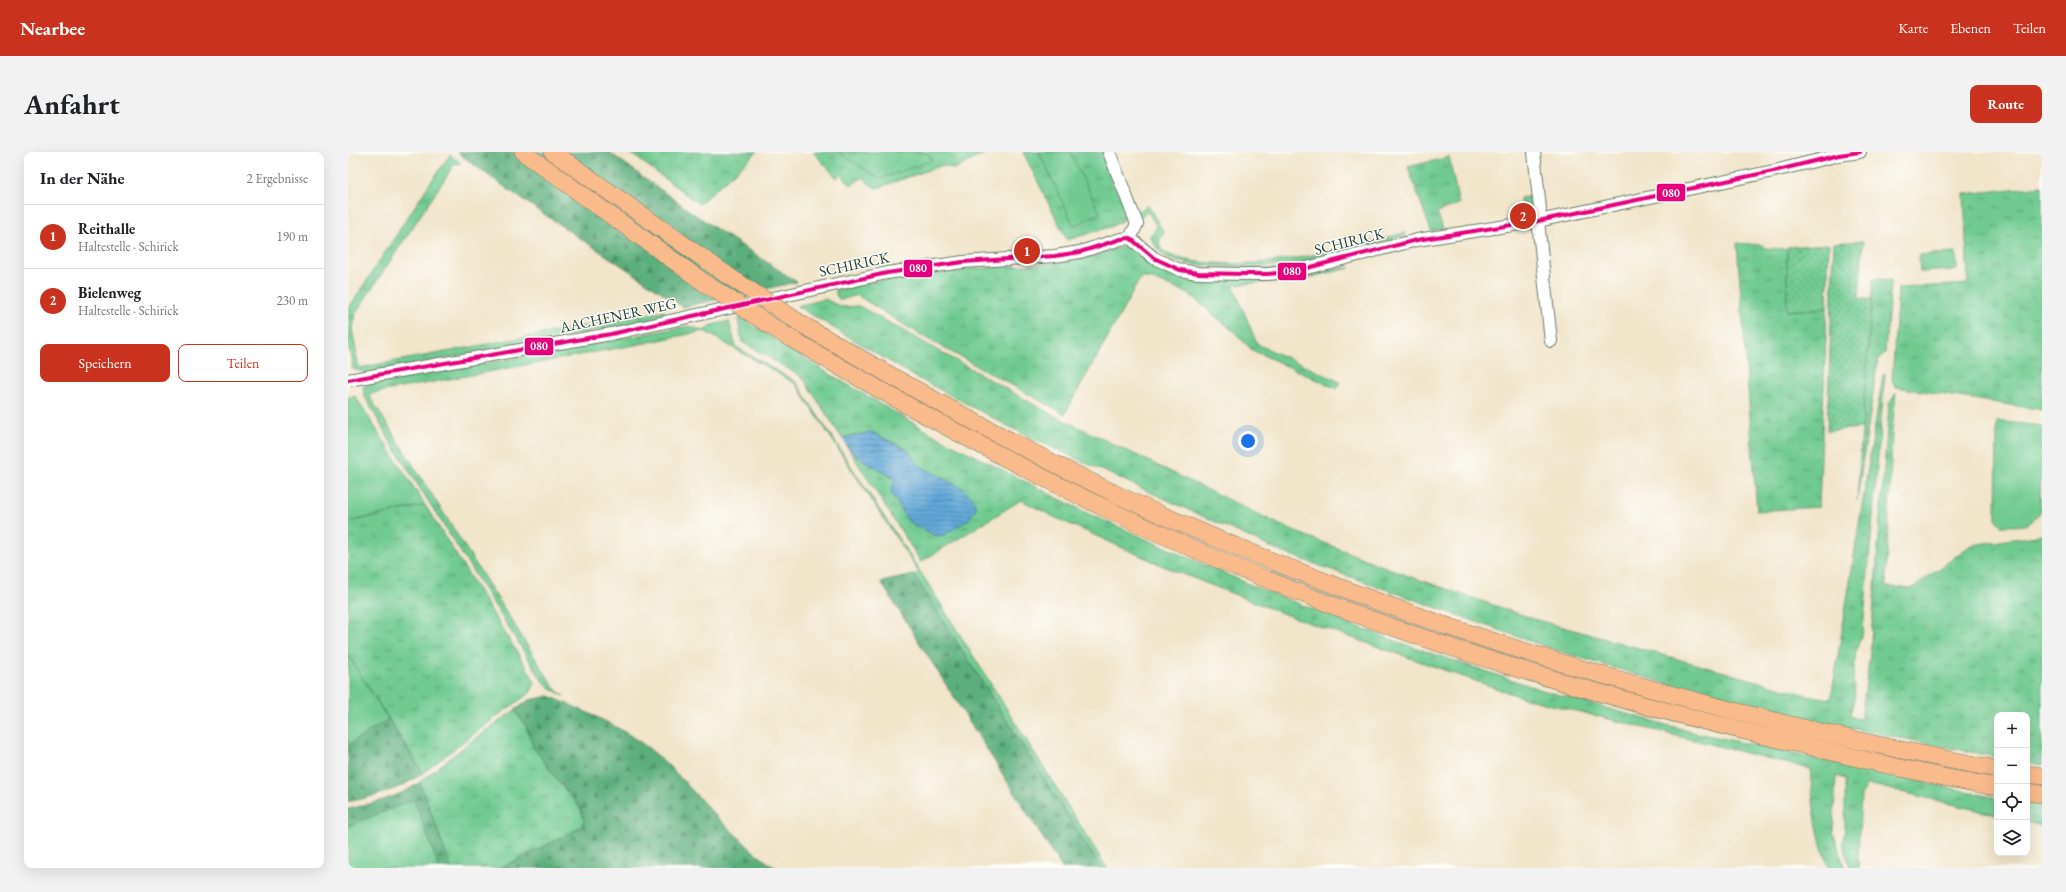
<!DOCTYPE html>
<html lang="de">
<meta charset="utf-8">
<style>
body{margin:0;font-family:"EB Garamond",serif;background:#f2f2f2;color:#202124}
.controls{position:absolute;right:12px;bottom:12px;display:grid;overflow:hidden;border-radius:8px;box-shadow:0 4px 16px #0002}
.controls button{width:36px;height:36px;display:grid;place-items:center;padding:0;border:0;border-bottom:1px solid #e0e0e0;background:#fff;color:#202124;font:20px sans-serif}
.you{position:absolute;left:900px;top:289px;width:14px;height:14px;margin:-10px;border:3px solid #fff;border-radius:50%;background:#1a73e8;box-shadow:0 0 0 6px #1a73e833}
.badge{display:grid;place-items:center;width:26px;height:26px;border-radius:50%;background:#c8321e;color:#fff;font-size:13px;font-weight:700}
.pin{position:absolute;translate:-50% -50%;border:2px solid #fff;box-shadow:0 1px 4px #0006}
.list{margin:0;padding:0;list-style:none}
h2{display:flex;justify-content:space-between;align-items:center;height:52px;margin:0;padding:0 16px;font-size:17px}
h2 small{font-size:13px;font-weight:400;color:#757577}
.list li{display:grid;grid-template-columns:26px 1fr auto;gap:12px;align-items:center;box-sizing:border-box;height:64px;padding:0 16px;border-top:1px solid #e0e0e0}
.list b{display:block;font-size:15px;white-space:nowrap}
.list p{margin:0;font-size:13px;white-space:nowrap;color:#757577}
.list em{font-size:13px;font-style:normal;color:#757577}
.actions{display:flex;gap:8px;padding:12px 16px}
.actions a{flex:1;padding:9px 0;border:1px solid #c8321e;border-radius:8px;text-align:center;font-size:14px;color:#c8321e}
.actions .main{background:#c8321e;color:#fff}
.icon{flex:none;width:22px;height:22px;fill:none;stroke:currentColor;stroke-width:2;stroke-linecap:round;stroke-linejoin:round}
.map{position:relative;flex:none;width:1694px;height:716px;overflow:hidden;border-radius:8px}
header{display:flex;align-items:center;gap:24px;box-sizing:border-box;height:56px;padding:0 20px;background:#c8321e;color:#fff}
header strong{font-size:19px}
nav{display:flex;gap:22px;margin-inline-start:auto;font-size:14px}
.intro{display:flex;align-items:center;justify-content:space-between;box-sizing:border-box;height:96px;padding:0 24px}
h1{margin:0;font-size:28px}
.button{padding:10px 18px;border-radius:8px;background:#c8321e;color:#fff;font-size:14px;font-weight:700}
main{display:flex;gap:24px;padding:0 24px}
aside{flex:1;background:#fff;border-radius:8px;box-shadow:0 4px 16px #0002}
.map>svg:first-child{display:block}
</style>
<header>
<strong>Nearbee</strong>
<nav><a>Karte</a><a>Ebenen</a><a>Teilen</a></nav>
</header>
<div class="intro"><h1>Anfahrt</h1><a class="button">Route</a></div>
<main>
<aside>
<h2>In der Nähe<small>2 Ergebnisse</small></h2>
<ul class="list">
<li><span class="badge">1</span><div><b>Reithalle</b><p>Haltestelle · Schirick</p></div><em>190 m</em></li>
<li><span class="badge">2</span><div><b>Bielenweg</b><p>Haltestelle · Schirick</p></div><em>230 m</em></li>
</ul>
<div class="actions"><a class="main">Speichern</a><a>Teilen</a></div>
</aside>
<div class="map">
<svg width="1694" height="716" viewBox="0 0 1694 716">
<defs>
<pattern id="grass-tufts" width="24" height="20" patternUnits="userSpaceOnUse"><rect width="24" height="20" fill="#71cb91"/><path d="M3 7l-1-3M5 7V3M7 7l1-3M15 17l-1-3M17 17v-4M19 17l1-3" fill="none" stroke="#5ca677"/></pattern>
<pattern id="forest-firs" width="22" height="20" patternUnits="userSpaceOnUse"><rect width="22" height="20" fill="#5caf7b"/><path d="M5 1l3.5 6h-7zM16 11l3.5 6h-7z" fill="#4b9066"/></pattern>
<pattern id="garden-dots" width="8" height="8" patternUnits="userSpaceOnUse"><rect width="8" height="8" fill="#71cb91"/><path d="M2 2h.1M6 6h.1" fill="none" stroke="#5ca677" stroke-width="1.8" stroke-linecap="round"/></pattern>
<pattern id="water-rules" width="6" height="5" patternUnits="userSpaceOnUse"><rect width="6" height="5" fill="#62a8d8"/><path d="M0 2.5h6" fill="none" stroke="#508ab0"/></pattern>
</defs>
<rect width="100%" height="100%" fill="#fdfcf7"/>
<filter id="ink" filterUnits="userSpaceOnUse"><feTurbulence type="fractalNoise" baseFrequency=".025" numOctaves="2"/><feDisplacementMap in="SourceGraphic" scale="8" xChannelSelector="R" yChannelSelector="G"/><feConvolveMatrix kernelMatrix="1 2 1 2 8 2 1 2 1" color-interpolation-filters="sRGB"/></filter>
<filter id="wash" filterUnits="userSpaceOnUse"><feTurbulence type="fractalNoise" baseFrequency=".012" numOctaves="4" result="noise"/><feDisplacementMap in="SourceGraphic" scale="16" xChannelSelector="R" yChannelSelector="G"/><feGaussianBlur stdDeviation="0.9" result="paint"/><feColorMatrix in="noise" values="0 0 0 0 0 0 0 0 0 0 0 0 0 0 0 0 0 1.4 0 .05"/><feComposite in="paint" operator="in"/></filter>
<g filter="url(#wash)">
<rect width="100%" height="100%" fill="#f1e5ca"/>
<!-- grass -->
<g fill="url(#grass-tufts)" stroke="#488462">
<path d="M 281,0 L 409,0 L 351,52 Z"/>
<path d="M 465,0 L 640,0 L 606,17 L 595,13 L 529,36 L 521,32 L 516,25 L 503,33 L 493,22 L 489,26 Z"/>
<path d="M 675,0 L 757,0 L 782,65 L 762,75 L 719,88 Z"/>
<path d="M 102,3 L 113,11 L 106,13 L 7,162 L 4,176 L 11,216 L 317,159 L 314,167 L 17,221 L 5,217 L 0,192 L 1,156 L 80,34 Z"/>
<path d="M 1101,5 L 1111,52 L 1089,60 L 1095,77 L 1083,79 L 1060,15 Z"/>
<path d="M 1694,34 L 1694,258 L 1548,235 L 1544,229 L 1550,136 L 1620,132 L 1616,42 Z"/>
<path d="M 1186,44 L 1188,61 L 1174,63 L 1172,46 Z"/>
<path d="M 800,53 L 816,80 C 809,90 810,96 820,102 C 834,109 850,110 865,111 C 932,116 993,96 1057,81 L 1057,84 C 1027,91 997,101 966,108 C 932,115 897,116 863,114 C 848,113 828,112 816,103 C 809,98 805,90 802,84 L 809,75 L 800,60 L 791,65 L 788,61 Z"/>
<path d="M 1389,91 L 1415,93 L 1415,96 L 1439,97 L 1439,159 L 1479,156 L 1471,355 L 1409,359 Z"/>
<path d="M 778,94 L 789,98 L 820,118 L 1003,116 L 953,127 L 885,133 L 909,192 L 992,230 L 989,237 L 904,198 L 884,178 L 841,142 L 804,127 L 793,125 L 717,262 L 574,184 L 509,143 L 493,148 L 489,145 L 487,138 L 566,121 L 707,111 L 733,107 Z"/>
<path d="M 1525,127 L 1543,128 L 1537,201 L 1530,207 L 1509,348 Z"/>
<path d="M 477,147 L 493,155 L 511,154 L 703,262 L 943,378 L 1058,423 L 1186,467 L 1459,543 L 1483,547 L 1535,223 L 1537,222 L 1515,479 L 1508,499 L 1505,526 L 1507,543 L 1502,564 L 1513,567 L 1522,501 L 1541,252 L 1548,241 L 1544,280 L 1538,435 L 1565,436 L 1623,393 L 1688,384 L 1694,381 L 1694,613 L 1679,610 L 1679,563 L 1649,563 L 1649,605 L 1398,556 L 1207,498 L 931,399 L 679,284 L 566,224 L 449,154 Z"/>
<path d="M 393,166 L 480,221 L 586,283 L 739,361 L 910,436 L 1050,490 L 1194,538 L 1340,579 L 1649,646 L 1649,663 L 1520,632 L 1513,643 L 1510,705 L 1511,716 L 1502,716 L 1495,691 L 1497,677 L 1497,627 L 1488,624 L 1485,680 L 1497,716 L 1481,716 C 1468,684 1465,652 1462,617 L 1176,546 L 939,463 L 822,417 L 706,365 L 673,348 L 573,410 L 498,293 L 508,304 L 547,327 L 561,370 L 588,384 L 614,336 L 570,313 L 560,298 L 524,280 L 494,286 L 454,225 L 394,190 L 390,167 Z"/>
<path d="M 381,169 L 388,195 L 448,230 L 573,421 L 759,716 L 753,716 L 566,423 L 571,421 L 448,232 L 356,179 L 292,192 L 20,242 L 207,537 L 216,544 L 203,537 L 194,528 L 42,289 L 16,243 L 15,234 L 340,174 L 356,179 L 364,173 Z"/>
<path d="M 77,353 L 184,524 L 187,531 L 182,541 L 152,562 L 75,621 L 0,503 L 0,370 Z"/>
<path d="M 167,558 L 178,574 L 186,596 L 210,629 L 232,655 L 236,668 L 232,676 L 153,716 L 103,716 L 72,630 L 122,590 Z"/>
<path d="M 1679,651 L 1694,654 L 1694,674 L 1679,670 Z"/>
</g>
<!-- forest -->
<g fill="url(#forest-firs)" stroke="#3e7658">
<path d="M 109,0 L 261,0 L 343,60 L 449,130 L 335,155 C 260,103 182,56 109,0 Z"/>
<path d="M 566,423 L 753,716 L 714,716 L 533,430 Z"/>
<path d="M 201,544 C 244,562 287,580 321,614 C 344,637 364,662 389,684 C 402,696 412,706 428,716 L 153,716 L 232,676 L 236,668 L 232,655 L 210,629 L 186,596 L 178,574 L 167,558 L 181,548 Z"/>
<path d="M 40,567 L 75,621 C 52,638 28,644 0,650 L 0,593 Z"/>
<path d="M 72,630 L 103,716 L 91,716 L 66,648 L 0,674 L 0,657 C 25,651 50,646 72,630 Z"/>
</g>
<!-- park -->
<g fill="#71cb91" stroke="#488462">
<path d="M 490,0 L 578,0 L 584,8 L 532,27 Z"/>
<path d="M 691,0 L 722,0 L 752,61 L 726,74 Z"/>
<path d="M 1608,101 L 1609,118 L 1572,120 L 1571,103 Z"/>
<path d="M 7,244 L 77,353 L 0,370 L 0,245 Z"/>
<path d="M 1649,269 L 1694,274 L 1692,360 C 1681,377 1672,373 1654,374 L 1648,367 Z"/>
<path d="M 0,503 L 40,567 L 0,593 Z"/>
<path d="M 66,648 L 91,716 L 0,716 L 0,674 Z"/>
</g>
<!-- garden -->
<g fill="url(#garden-dots)" stroke="#488462">
<path d="M 1515,89 L 1511,147 L 1524,147 L 1514,276 L 1479,279 L 1486,91 Z"/>
<path d="M 1481,92 L 1479,156 L 1439,159 L 1439,95 Z"/>
</g>
<!-- water -->
<path fill="url(#water-rules)" stroke="#407286" d="M 523,280 L 560,298 L 570,313 L 614,336 L 626,348 L 628,357 L 620,368 L 596,383 L 588,384 L 561,370 L 543,341 L 547,327 L 508,304 L 494,286 Z"/>
</g>
<g filter="url(#ink)">
<g fill="none" stroke-linecap="round" stroke-linejoin="round">
<defs>
<g id="minor">
<path d="M 761,0 L 789,72 L 782,86"/>
<path d="M 1186,0 L 1192,57 L 1190,69 L 1203,189"/>
<path d="M 0,228 L 263,182 L 539,121 L 615,110 L 707,104 L 732,100 L 773,87 L 782,86 L 806,106 L 832,118 L 850,121 L 894,122 L 920,122 L 947,119 L 1069,88 L 1190,69 L 1430,18 L 1491,3 L 1512,0"/>
</g>
<g id="highway">
<path d="M 175,0 L 358,132"/>
<path d="M 205,0 L 379,123"/>
<path d="M 455,173 C 559,234 663,292 772,344 C 856,383 942,417 1028,449 C 1231,523 1437,577 1649,617"/>
<path d="M 437,183 C 544,246 652,306 765,360 C 983,464 1216,538 1451,592 C 1517,608 1582,624 1649,635"/>
<path d="M 1679,622 L 1694,624"/>
<path d="M 1679,640 L 1694,642"/>
</g>
</defs>
<!-- minor casing -->
<use href="#minor" stroke="#687868" stroke-width="14"/>
<!-- highway casing -->
<use href="#highway" stroke="#687868" stroke-width="18"/>
<!-- minor -->
<use href="#minor" stroke="#fff" stroke-width="12"/>
<!-- highway -->
<use href="#highway" stroke="#fabb8c" stroke-width="17"/>
<defs>
<g id="highway-bridge">
<path d="M 379,123 L 455,173"/>
<path d="M 358,132 L 437,183"/>
</g>
</defs>
<!-- highway-bridge casing -->
<use href="#highway-bridge" stroke="#687868" stroke-width="18" stroke-linecap="butt"/>
<!-- highway-bridge -->
<use href="#highway-bridge" stroke="#fabb8c" stroke-width="17"/>
<defs>
<path id="bus-1" d="M 0,228 L 263,182 L 539,121 L 615,110 L 707,104 L 732,100 L 773,87 L 782,86 L 806,106 L 832,118 L 850,121 L 894,122 L 920,122 L 947,119 L 1069,88 L 1190,69 L 1430,18 L 1491,3 L 1512,0"/>
</defs>
<!-- bus-1 casing -->
<use href="#bus-1" stroke="#fdfcf7" stroke-width="7"/>
<!-- bus-1 -->
<use href="#bus-1" stroke="#e5007d" stroke-width="4"/>
</g>
</g>
<g text-anchor="middle" dominant-baseline="central" stroke-width="3" stroke-linejoin="round" paint-order="stroke">
<!-- street labels -->
<g font-size="15" fill="#1f3d34" stroke="#fdfcf7">
<text transform="translate(1001 89) rotate(-14)">SCHIRICK</text>
<text transform="translate(506 112) rotate(-12)">SCHIRICK</text>
<text transform="translate(270 163) rotate(-12)">AACHENER WEG</text>
</g>
</g>
<g stroke="#fdfcf7" stroke-width="1.5">
<rect x="1308" y="31" width="30" height="19" rx="4" fill="#e5007d"/>
<rect x="555" y="107" width="30" height="19" rx="4" fill="#e5007d"/>
<rect x="929" y="110" width="30" height="19" rx="4" fill="#e5007d"/>
<rect x="176" y="185" width="30" height="19" rx="4" fill="#e5007d"/>
</g>
<g font-size="11" text-anchor="middle" font-weight="bold" fill="#fff">
<text x="1323" y="45">080</text>
<text x="570" y="120">080</text>
<text x="944" y="123">080</text>
<text x="191" y="198">080</text>
</g>
</svg>
<div class="controls">
<button>+</button>
<button>−</button>
<button><svg class="icon" aria-label="locate" viewBox="0 0 24 24"><circle cx="12" cy="12" r="6"/><path d="M12 2v4M12 18v4M2 12h4M18 12h4"/></svg></button>
<button><svg class="icon" aria-label="layers" viewBox="0 0 24 24"><path d="M12 4l9 5-9 5-9-5zM3 14l9 5 9-5"/></svg></button>
</div>
<div class="you"></div>
<div class="pin badge" style="left:679px;top:99px">1</div>
<div class="pin badge" style="left:1175px;top:64px">2</div>
</div>
</main>
